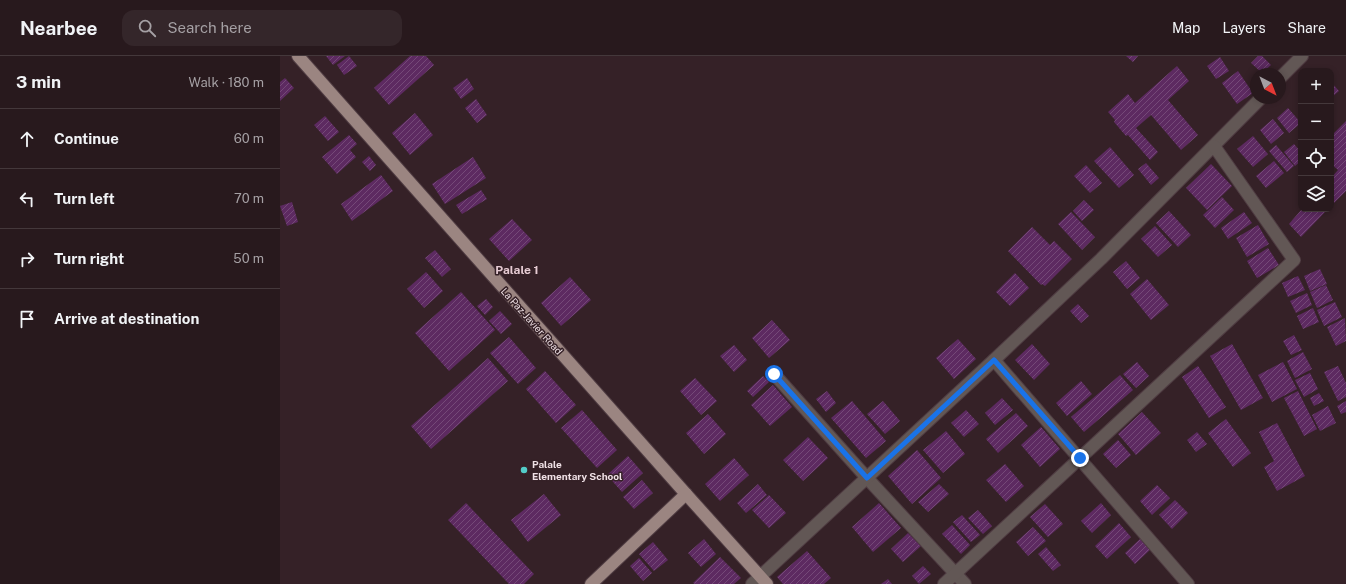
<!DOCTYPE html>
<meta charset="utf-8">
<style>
body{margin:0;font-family:"Public Sans",sans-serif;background:#34262a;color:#f1f3f6}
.controls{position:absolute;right:12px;top:12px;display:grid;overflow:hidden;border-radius:8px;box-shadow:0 2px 6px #0003}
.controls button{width:36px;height:36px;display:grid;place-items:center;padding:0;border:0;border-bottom:1px solid #44383b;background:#28191d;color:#f1f3f6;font:20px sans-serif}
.compass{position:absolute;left:970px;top:12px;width:36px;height:36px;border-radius:50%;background:#28191d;box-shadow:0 2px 6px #0003;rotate:138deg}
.stop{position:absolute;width:12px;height:12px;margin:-9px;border:3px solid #1a73e8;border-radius:50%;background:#fff}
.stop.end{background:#1a73e8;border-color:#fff;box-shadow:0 1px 4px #0008}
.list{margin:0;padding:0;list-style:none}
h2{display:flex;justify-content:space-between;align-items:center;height:52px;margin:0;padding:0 16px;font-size:17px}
h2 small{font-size:13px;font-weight:400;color:#a5a0a4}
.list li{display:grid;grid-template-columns:26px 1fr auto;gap:12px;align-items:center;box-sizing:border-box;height:60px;padding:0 16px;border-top:1px solid #44383b}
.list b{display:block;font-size:15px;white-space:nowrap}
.list em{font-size:13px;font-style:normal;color:#a5a0a4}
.icon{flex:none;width:22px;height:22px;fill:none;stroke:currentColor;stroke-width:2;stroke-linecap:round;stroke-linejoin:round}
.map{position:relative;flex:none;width:1066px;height:528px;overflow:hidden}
header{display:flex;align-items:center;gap:24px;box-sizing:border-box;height:56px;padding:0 20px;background:#28191d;border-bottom:1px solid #44383b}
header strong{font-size:19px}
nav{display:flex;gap:22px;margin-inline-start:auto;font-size:14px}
.search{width:280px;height:36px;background:#34262a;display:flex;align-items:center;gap:10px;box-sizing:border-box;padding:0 14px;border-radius:12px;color:#a5a0a4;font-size:15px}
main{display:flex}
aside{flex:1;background:#28191d}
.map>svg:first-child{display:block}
</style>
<header>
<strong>Nearbee</strong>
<div class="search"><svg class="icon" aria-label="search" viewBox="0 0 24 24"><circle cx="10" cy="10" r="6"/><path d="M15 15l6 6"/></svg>Search here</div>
<nav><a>Map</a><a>Layers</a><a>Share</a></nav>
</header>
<main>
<aside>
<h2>3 min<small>Walk · 180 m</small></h2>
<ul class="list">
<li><svg class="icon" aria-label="ahead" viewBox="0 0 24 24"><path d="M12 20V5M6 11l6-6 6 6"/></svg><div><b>Continue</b></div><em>60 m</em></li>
<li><svg class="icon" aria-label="left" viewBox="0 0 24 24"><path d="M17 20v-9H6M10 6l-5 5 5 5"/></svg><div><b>Turn left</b></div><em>70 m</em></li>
<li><svg class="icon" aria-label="right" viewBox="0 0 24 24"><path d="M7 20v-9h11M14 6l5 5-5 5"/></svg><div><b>Turn right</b></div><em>50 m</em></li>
<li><svg class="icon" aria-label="arrive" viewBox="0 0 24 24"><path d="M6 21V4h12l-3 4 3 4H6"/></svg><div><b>Arrive at destination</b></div></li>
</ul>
</aside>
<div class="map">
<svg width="1066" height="528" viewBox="0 0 1066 528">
<defs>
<pattern id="building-hatch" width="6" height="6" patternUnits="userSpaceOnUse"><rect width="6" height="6" fill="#5d2a61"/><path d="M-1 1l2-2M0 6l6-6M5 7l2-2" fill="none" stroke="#754978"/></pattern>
</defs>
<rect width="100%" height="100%" fill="#352127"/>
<!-- building -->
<g fill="url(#building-hatch)">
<path d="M 46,0 L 65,0 L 53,9 Z"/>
<path d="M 69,0 L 77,10 L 64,19 L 57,9 Z"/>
<path d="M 130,0 L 146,0 L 154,9 L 109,49 L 94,32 Z"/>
<path d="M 846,0 L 858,0 L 853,6 Z"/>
<path d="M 978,0 L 982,0 L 991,9 L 982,17 L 971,7 Z"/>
<path d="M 940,1 L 949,15 L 936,23 L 927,10 Z"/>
<path d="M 897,10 L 909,25 L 888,44 L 918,79 L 901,94 L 871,59 L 856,72 L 878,96 L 870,104 L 848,79 L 846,80 L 834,66 L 835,64 L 828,56 L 848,38 L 855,47 Z"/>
<path d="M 958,15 L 973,37 L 957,48 L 942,27 Z"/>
<path d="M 5,22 L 14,32 L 0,45 L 0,26 Z"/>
<path d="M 187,22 L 194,33 L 181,43 L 173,32 Z"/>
<path d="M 1051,26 L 1059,35 L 1051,42 Z"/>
<path d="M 196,43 L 207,59 L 197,67 L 185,52 Z"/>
<path d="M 1008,52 L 1021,67 L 1009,77 L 997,62 Z"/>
<path d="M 135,57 L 153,79 L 130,99 L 112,77 Z"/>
<path d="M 45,60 L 59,76 L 48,85 L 34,69 Z"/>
<path d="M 993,63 L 1004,77 L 991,88 L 980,74 Z"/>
<path d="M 1066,65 L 1066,135 L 1051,150 L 1051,122 L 1058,114 L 1051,108 L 1051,80 Z"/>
<path d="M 69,79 L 77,88 L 70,94 L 76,101 L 57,118 L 42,101 Z"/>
<path d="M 973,80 L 988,98 L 973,111 L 957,93 Z"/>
<path d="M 1014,88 L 1021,96 L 1021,105 L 1015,110 L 1004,96 Z"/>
<path d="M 996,89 L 1014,110 L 1007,116 L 989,95 Z"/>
<path d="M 830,91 L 854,119 L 839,132 L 814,105 Z"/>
<path d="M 89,100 L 96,109 L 90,115 L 82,106 Z"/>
<path d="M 193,101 L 206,122 L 165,148 L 152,128 Z"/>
<path d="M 994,105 L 1004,117 L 986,132 L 976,120 Z"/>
<path d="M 866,107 L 879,122 L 871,129 L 858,113 Z"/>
<path d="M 931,108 L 952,130 L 927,154 L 906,132 Z"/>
<path d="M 806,109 L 822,127 L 810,137 L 794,120 Z"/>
<path d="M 101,119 L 113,135 L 72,165 L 61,148 Z"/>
<path d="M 201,134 L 207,143 L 182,158 L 176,149 Z"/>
<path d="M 942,141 L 954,154 L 935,172 L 923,159 Z"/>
<path d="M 804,144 L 814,154 L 802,165 L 793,155 Z"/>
<path d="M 12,146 L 18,166 L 7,170 L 0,150 Z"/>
<path d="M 1022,153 L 1048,153 L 1021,181 L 1009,168 Z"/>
<path d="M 889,155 L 911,179 L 898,191 L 876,167 Z"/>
<path d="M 791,156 L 815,181 L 802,194 L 778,168 Z"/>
<path d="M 964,156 L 972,167 L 948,183 L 941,172 Z"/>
<path d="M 232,163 L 252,184 L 229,205 L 209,183 Z"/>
<path d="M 978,169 L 989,188 L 967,201 L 956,182 Z"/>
<path d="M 875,170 L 892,189 L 878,201 L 861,183 Z"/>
<path d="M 752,171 L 770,189 L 774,185 L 792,203 L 765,230 L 762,228 L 761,229 L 728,195 Z"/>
<path d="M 988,192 L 999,209 L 977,222 L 967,205 Z"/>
<path d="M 155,194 L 171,213 L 162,221 L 145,202 Z"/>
<path d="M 846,205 L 860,222 L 847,233 L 833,216 Z"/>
<path d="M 1040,213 L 1047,228 L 1030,235 L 1024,220 Z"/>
<path d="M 146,216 L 163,235 L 144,252 L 127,233 Z"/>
<path d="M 735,217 L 749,232 L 730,250 L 716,236 Z"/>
<path d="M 1018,220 L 1025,234 L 1008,241 L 1002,227 Z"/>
<path d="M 290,221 L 311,244 L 281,270 L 261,247 Z"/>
<path d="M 867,223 L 889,249 L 871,264 L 850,238 Z"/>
<path d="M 1046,229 L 1053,244 L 1037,252 L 1030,236 Z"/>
<path d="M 181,236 L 215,274 L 169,315 L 135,277 Z"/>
<path d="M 1027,237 L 1032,249 L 1016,257 L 1010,245 Z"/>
<path d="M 206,243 L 213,251 L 205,259 L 197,250 Z"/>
<path d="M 1055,246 L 1062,261 L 1044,270 L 1037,254 Z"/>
<path d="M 798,248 L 809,260 L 801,267 L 790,255 Z"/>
<path d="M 1033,252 L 1039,266 L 1023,273 L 1017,260 Z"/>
<path d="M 220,255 L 232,268 L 221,278 L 209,265 Z"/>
<path d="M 1065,262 L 1066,285 L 1056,290 L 1047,271 Z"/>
<path d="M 492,264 L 510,284 L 489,302 L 472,282 Z"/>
<path d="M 1014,279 L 1022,294 L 1011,299 L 1003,285 Z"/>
<path d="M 229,281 L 256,312 L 238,328 L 210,297 Z"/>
<path d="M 678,283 L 696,303 L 674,323 L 656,302 Z"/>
<path d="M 752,288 L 770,308 L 754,324 L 735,304 Z"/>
<path d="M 952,288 L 983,342 L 961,354 L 930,300 Z"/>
<path d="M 454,289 L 467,304 L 454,316 L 440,300 Z"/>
<path d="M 1023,296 L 1032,313 L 1015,322 L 1007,305 Z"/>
<path d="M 208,302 L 228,325 L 151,393 L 131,370 Z"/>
<path d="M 857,306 L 869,320 L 856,332 L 843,318 Z"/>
<path d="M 1003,306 L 1017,333 L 992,346 L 978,319 Z"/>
<path d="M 918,310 L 946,351 L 929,362 L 902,321 Z"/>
<path d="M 1058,310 L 1066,327 L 1066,341 L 1058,345 L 1044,316 Z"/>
<path d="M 265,315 L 296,349 L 276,367 L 246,333 Z"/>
<path d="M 1030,317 L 1038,333 L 1024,341 L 1015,324 Z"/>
<path d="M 840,319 L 853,334 L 804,376 L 791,361 Z"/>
<path d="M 483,320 L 489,326 L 473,341 L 467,335 Z"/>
<path d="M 415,322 L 437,345 L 421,359 L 400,335 Z"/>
<path d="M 801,325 L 812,338 L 787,360 L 776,347 Z"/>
<path d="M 493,329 L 512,351 L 490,370 L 471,349 Z"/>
<path d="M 547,335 L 556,347 L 546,356 L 536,343 Z"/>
<path d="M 1018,335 L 1037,373 L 1024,380 L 1004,342 Z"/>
<path d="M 1039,337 L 1044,345 L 1034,350 L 1030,342 Z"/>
<path d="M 722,342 L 733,354 L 715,369 L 705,357 Z"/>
<path d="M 572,345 L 606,385 L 586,402 L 551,362 Z"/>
<path d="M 603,345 L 620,365 L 605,378 L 587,358 Z"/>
<path d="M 1066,345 L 1066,356 L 1061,358 L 1057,350 Z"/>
<path d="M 1048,350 L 1056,367 L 1040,375 L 1032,359 Z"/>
<path d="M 302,354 L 337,394 L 317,412 L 281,372 Z"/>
<path d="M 686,354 L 699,368 L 684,381 L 671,367 Z"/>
<path d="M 862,356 L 881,377 L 856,399 L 838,378 Z"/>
<path d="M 736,357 L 748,370 L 718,397 L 706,383 Z"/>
<path d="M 428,358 L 446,378 L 424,398 L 406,377 Z"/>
<path d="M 946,363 L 971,397 L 953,411 L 928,377 Z"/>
<path d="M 997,367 L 1025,420 L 997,435 L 984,411 L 994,405 L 979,376 Z"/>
<path d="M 761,371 L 780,393 L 760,411 L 741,389 Z"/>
<path d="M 666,375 L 685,398 L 663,417 L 643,394 Z"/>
<path d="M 917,376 L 927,388 L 916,396 L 907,384 Z"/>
<path d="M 528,381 L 548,402 L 523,425 L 503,404 Z"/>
<path d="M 838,384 L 851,399 L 836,412 L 823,398 Z"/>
<path d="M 637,394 L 661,422 L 632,448 L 608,420 Z"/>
<path d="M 348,400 L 363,417 L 342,436 L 327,419 Z"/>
<path d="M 454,402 L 469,419 L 440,445 L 425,428 Z"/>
<path d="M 725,408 L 744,430 L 726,446 L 706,424 Z"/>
<path d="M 362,424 L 373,437 L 354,453 L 343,441 Z"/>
<path d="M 478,428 L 487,439 L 466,457 L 457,447 Z"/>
<path d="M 659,428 L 669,438 L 648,456 L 638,446 Z"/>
<path d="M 877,429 L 890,442 L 872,459 L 860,445 Z"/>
<path d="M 264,438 L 281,459 L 248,486 L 231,464 Z"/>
<path d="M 489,439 L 506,457 L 489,472 L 472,454 Z"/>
<path d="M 895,444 L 908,457 L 892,473 L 879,459 Z"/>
<path d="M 186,447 L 254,518 L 244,528 L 229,528 L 168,464 Z"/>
<path d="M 599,447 L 621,472 L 593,496 L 572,471 Z"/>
<path d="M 821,447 L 831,459 L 812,477 L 801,465 Z"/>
<path d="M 765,448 L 783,468 L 768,481 L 750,461 Z"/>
<path d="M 698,454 L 712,470 L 703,478 L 688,462 Z"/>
<path d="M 682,459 L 700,479 L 691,486 L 673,466 Z"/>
<path d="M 839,467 L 851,481 L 827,503 L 815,490 Z"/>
<path d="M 672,469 L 690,489 L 681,498 L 662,478 Z"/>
<path d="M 753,471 L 766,485 L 748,500 L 736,486 Z"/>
<path d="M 628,477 L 641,490 L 623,506 L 611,493 Z"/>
<path d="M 861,482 L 871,493 L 855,508 L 845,497 Z"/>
<path d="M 424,483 L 436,498 L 421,511 L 408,497 Z"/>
<path d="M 373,486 L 388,504 L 374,515 L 359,498 Z"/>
<path d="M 766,491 L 781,509 L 773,515 L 758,498 Z"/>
<path d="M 527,495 L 551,522 L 544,528 L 503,528 L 497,521 Z"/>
<path d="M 440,501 L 461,522 L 454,528 L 415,528 L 413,527 Z"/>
<path d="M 359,502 L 372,517 L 363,525 L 350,510 Z"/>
<path d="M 643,510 L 651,518 L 639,528 L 632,520 Z"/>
<path d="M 608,523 L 612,528 L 601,528 Z"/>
</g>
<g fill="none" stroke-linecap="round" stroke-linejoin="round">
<defs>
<g id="minor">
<path d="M 1000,22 L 1022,0"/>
<path d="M 714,304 L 908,528"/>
<path d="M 494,318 L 587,422 L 685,528"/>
<path d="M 472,528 L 714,304 L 821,203 L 981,42"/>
<path d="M 664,528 L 1014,204 L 934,90"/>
</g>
<g id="major">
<path d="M 18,0 L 406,438 L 487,528"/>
<path d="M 311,528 L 406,438"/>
</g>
</defs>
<!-- minor casing -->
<use href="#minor" stroke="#4f3c42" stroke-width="14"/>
<!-- major casing -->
<use href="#major" stroke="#4f3c42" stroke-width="14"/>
<!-- minor -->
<use href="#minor" stroke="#625755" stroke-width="12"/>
<!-- major -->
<use href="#major" stroke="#9b8581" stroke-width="12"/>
</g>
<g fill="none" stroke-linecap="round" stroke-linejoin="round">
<!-- route -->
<path stroke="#1a73e8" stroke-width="5" d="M 494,318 L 587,422 L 714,304 L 800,402"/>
</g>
<!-- markers -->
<circle fill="#53cdc9" stroke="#352127" stroke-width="1.5" cx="244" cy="414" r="4"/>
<g text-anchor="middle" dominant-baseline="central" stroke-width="3" stroke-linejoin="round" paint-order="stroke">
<!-- street labels -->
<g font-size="10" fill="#efe0e5" stroke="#352127">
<text transform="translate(252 265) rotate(48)">La Paz-Javier Road</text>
</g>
<!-- poi labels -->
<g font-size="10" font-weight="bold" fill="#efe0e5" stroke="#352127" text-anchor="start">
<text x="252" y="408">Palale<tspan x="252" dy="12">Elementary School</tspan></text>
</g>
<!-- quarter labels -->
<g font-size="12" font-weight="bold" fill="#e6cbd3" stroke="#352127">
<text x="237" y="214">Palale 1</text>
</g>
</g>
</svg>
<div class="controls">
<button>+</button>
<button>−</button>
<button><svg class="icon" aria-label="locate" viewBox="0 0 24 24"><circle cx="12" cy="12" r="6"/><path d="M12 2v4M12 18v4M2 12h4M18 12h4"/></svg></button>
<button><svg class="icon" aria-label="layers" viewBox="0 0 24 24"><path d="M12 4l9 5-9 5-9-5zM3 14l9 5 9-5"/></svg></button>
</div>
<svg class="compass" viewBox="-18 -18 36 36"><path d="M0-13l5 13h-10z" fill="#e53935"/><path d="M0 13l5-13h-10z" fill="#a5a0a4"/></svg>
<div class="stop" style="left:494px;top:318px"></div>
<div class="stop end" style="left:800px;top:402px"></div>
</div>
</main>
